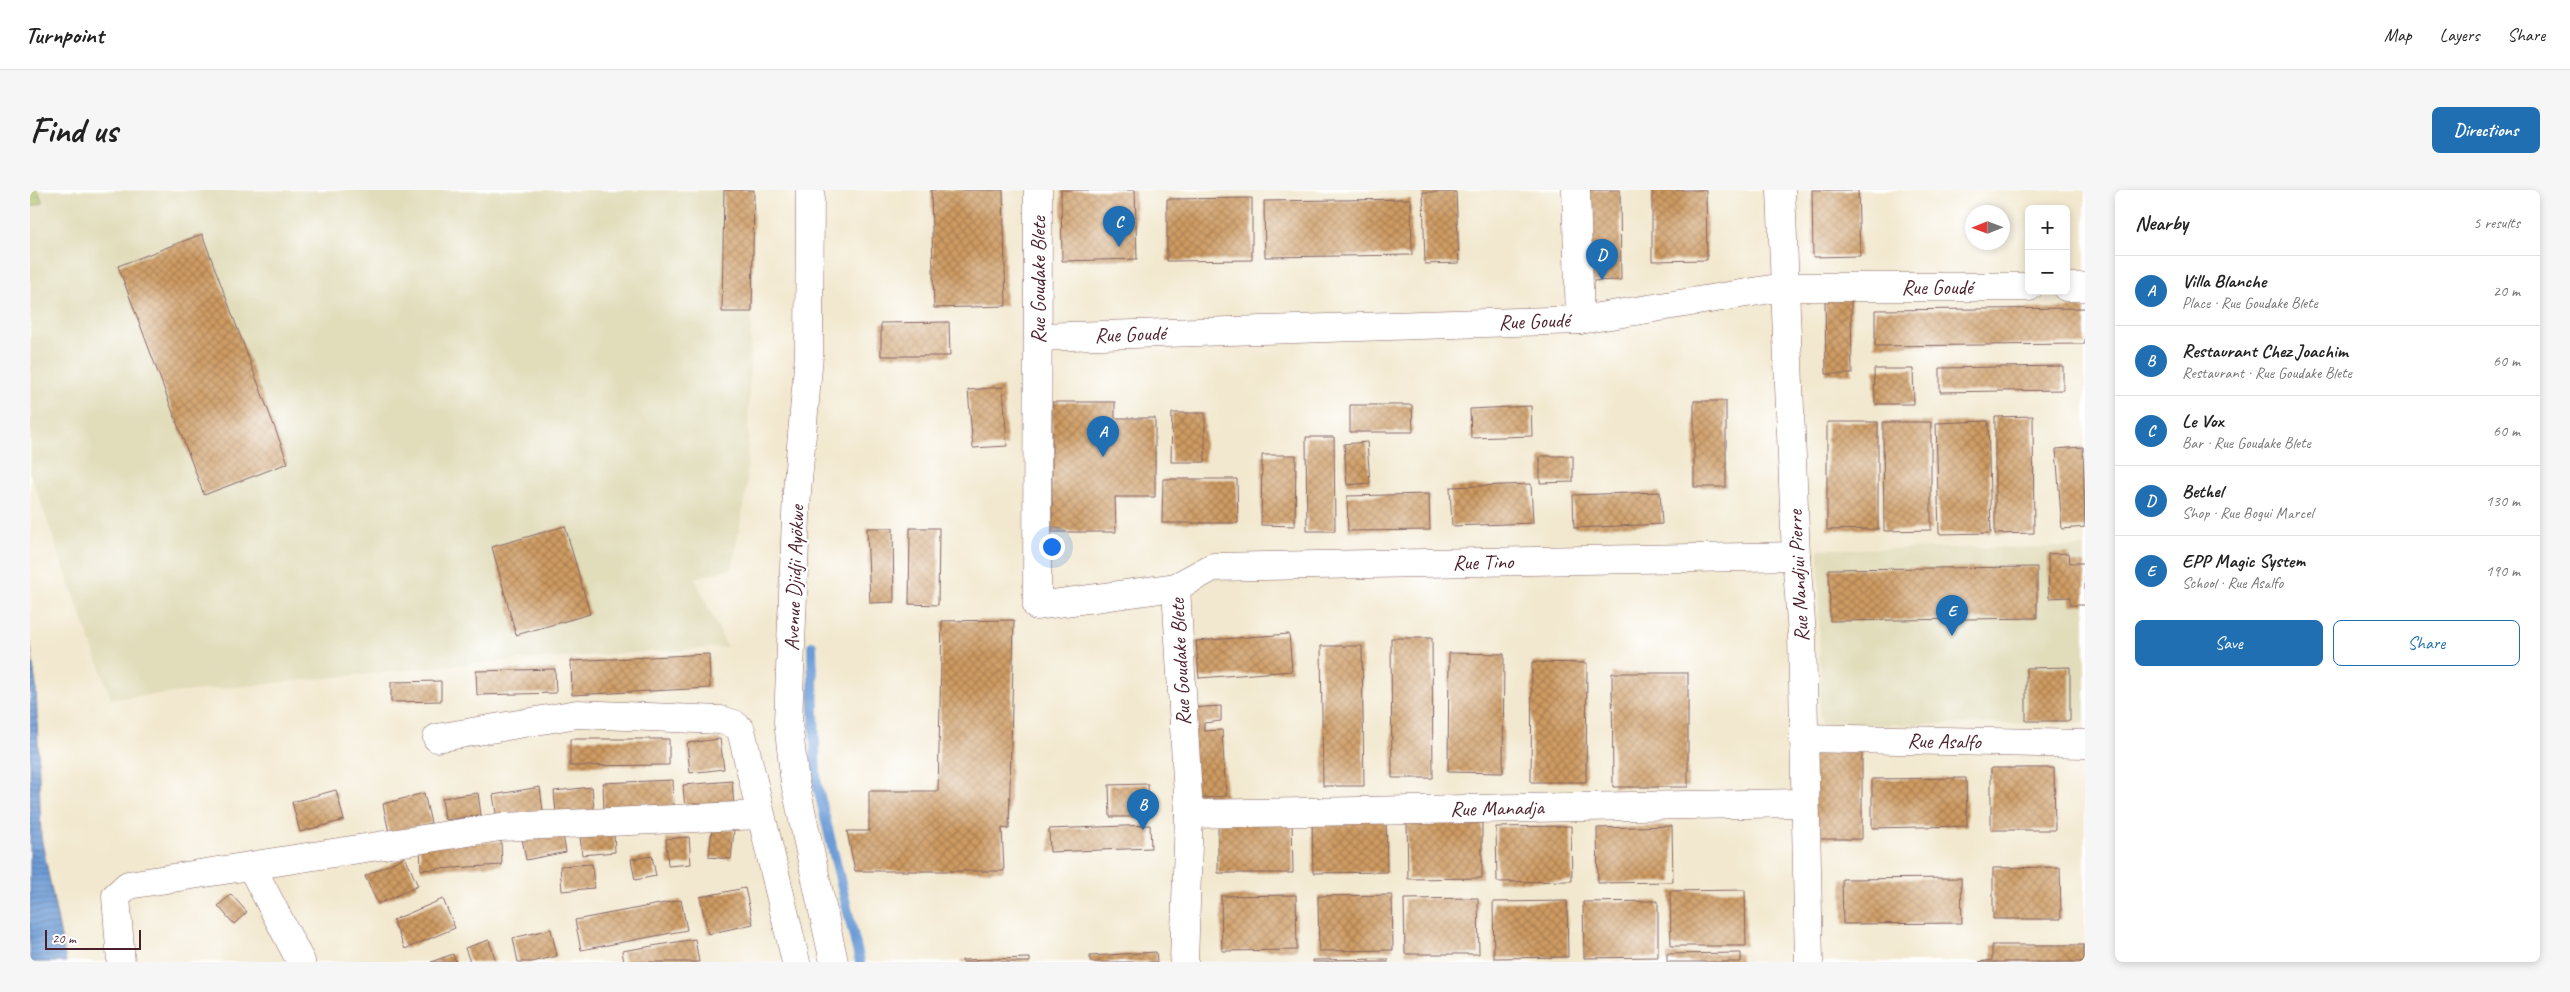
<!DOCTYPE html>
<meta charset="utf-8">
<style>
body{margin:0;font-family:Caveat,sans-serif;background:#f6f6f6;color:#222}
.controls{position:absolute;right:15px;top:15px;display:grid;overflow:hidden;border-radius:8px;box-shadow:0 2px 8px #0003}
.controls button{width:45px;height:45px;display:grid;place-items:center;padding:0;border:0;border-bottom:1px solid #e0e0e0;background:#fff;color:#222;font:25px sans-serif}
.compass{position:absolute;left:1935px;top:15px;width:45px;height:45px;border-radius:50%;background:#fff;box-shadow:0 2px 8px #0003;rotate:269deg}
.scale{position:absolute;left:15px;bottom:12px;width:96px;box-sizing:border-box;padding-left:5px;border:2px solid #4a1f2b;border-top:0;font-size:14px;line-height:18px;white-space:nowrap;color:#4a1f2b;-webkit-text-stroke:4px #fff;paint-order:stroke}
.you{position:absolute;left:1021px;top:356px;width:18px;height:18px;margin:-12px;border:4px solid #fff;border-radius:50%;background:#1a73e8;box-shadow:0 0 0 8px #1a73e833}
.badge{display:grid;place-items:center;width:32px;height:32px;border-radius:50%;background:#1f6fb2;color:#fff;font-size:16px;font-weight:700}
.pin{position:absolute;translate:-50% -41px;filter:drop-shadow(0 1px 2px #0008)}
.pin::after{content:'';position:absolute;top:26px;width:18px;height:15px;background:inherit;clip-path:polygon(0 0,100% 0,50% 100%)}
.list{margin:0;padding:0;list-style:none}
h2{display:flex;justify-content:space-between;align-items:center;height:65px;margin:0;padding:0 20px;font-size:21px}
h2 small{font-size:16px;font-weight:400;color:#767676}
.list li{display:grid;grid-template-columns:32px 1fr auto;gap:15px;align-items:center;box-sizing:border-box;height:70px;padding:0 20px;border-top:1px solid #e0e0e0}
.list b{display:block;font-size:19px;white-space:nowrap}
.list p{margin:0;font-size:16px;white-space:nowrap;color:#767676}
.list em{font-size:16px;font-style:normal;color:#767676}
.actions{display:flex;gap:10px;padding:15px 20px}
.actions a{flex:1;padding:11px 0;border:1px solid #1f6fb2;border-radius:8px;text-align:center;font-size:18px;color:#1f6fb2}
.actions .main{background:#1f6fb2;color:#fff}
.map{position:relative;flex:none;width:2055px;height:772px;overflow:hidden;border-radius:8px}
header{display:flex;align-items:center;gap:30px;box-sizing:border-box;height:70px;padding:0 25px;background:#fff;border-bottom:1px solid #e0e0e0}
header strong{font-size:24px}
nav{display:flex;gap:28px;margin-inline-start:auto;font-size:18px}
.intro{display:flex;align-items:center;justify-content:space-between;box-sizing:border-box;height:120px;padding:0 30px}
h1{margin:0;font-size:35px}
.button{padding:12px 22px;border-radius:8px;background:#1f6fb2;color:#fff;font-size:18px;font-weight:700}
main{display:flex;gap:30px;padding:0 30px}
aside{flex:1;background:#fff;border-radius:8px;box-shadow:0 2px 8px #0003}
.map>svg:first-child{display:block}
</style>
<header>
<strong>Turnpoint</strong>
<nav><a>Map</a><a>Layers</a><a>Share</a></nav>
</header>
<div class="intro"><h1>Find us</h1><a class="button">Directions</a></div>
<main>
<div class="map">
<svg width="2055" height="772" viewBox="0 0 2055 772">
<defs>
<pattern id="grass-tufts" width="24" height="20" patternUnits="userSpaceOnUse" patternTransform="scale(1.25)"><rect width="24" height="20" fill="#aec367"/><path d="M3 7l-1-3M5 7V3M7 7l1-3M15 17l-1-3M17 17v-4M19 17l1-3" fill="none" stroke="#97a75a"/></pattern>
<pattern id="water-rules" width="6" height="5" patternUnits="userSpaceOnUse" patternTransform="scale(1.25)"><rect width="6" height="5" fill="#6c9bd5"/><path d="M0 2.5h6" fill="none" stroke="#5b7ead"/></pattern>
<pattern id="building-cross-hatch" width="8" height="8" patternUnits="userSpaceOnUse" patternTransform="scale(1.25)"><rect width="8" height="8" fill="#ce9b62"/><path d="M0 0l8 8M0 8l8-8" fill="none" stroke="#a97e51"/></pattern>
</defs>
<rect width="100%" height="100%" fill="#fff"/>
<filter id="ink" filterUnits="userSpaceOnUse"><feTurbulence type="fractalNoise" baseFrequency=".02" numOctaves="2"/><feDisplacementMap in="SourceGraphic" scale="10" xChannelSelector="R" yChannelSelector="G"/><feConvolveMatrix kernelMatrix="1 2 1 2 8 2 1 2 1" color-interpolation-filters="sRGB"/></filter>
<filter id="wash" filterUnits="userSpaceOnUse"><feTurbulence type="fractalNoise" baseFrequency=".0096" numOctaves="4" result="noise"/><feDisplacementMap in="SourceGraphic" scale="20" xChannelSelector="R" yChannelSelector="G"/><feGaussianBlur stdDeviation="1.12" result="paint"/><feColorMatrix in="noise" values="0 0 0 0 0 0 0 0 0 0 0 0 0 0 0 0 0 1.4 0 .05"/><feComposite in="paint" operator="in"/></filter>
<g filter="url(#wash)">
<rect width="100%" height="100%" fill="#f2e8cf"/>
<!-- built -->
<g fill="#e1dcba">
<path d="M 0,0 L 724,0 L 717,297 L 702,378 L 665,388 L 697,457 L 461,472 L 81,509 L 0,283 Z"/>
<path d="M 2055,357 L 2055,533 L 1790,535 L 1789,359 Z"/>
</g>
<!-- grass -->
<path fill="url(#grass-tufts)" stroke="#7c7149" d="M 0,0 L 8,0 L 13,13 L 0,17 Z"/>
<!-- water -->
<path fill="url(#water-rules)" stroke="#5b5d80" d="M 0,453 L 6,495 L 11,647 L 36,772 L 0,772 Z"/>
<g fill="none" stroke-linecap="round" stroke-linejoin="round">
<!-- stream -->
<path stroke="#6c9bd5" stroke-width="10" d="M 782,456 L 786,590 L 830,772"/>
</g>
<g id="blocks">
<!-- building -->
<g fill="url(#building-cross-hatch)">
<path d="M 694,0 L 724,0 L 722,122 L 692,122 Z"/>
<path d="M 901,0 L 973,0 L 976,116 L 904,118 Z"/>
<path d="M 1031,0 L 1105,0 L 1107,69 L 1032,71 Z"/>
<path d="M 1557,0 L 1590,0 L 1591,90 L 1558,91 Z"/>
<path d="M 1622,0 L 1676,0 L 1677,70 L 1622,71 Z"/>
<path d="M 1782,0 L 1828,0 L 1830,66 L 1783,67 Z"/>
<path d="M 1393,2 L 1426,2 L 1429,73 L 1395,74 Z"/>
<path d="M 1222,8 L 1222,70 L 1137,71 L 1137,9 Z"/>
<path d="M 1381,9 L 1382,65 L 1235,67 L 1234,11 Z"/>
<path d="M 172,44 L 258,273 L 174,305 L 88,76 Z"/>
<path d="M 1821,108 L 1822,184 L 1796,184 L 1795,109 Z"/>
<path d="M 2055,118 L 2055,154 L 1845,156 L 1845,120 Z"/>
<path d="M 919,132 L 920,166 L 851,166 L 851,133 Z"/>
<path d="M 2033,176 L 2033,200 L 1910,202 L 1910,178 Z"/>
<path d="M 1844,179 L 1883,179 L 1884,214 L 1845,214 Z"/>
<path d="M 973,197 L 977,256 L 943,258 L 938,200 Z"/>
<rect x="1664" y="211" width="32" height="86"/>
<path d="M 1022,212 L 1085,212 L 1085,228 L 1125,228 L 1125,307 L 1085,307 L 1086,342 L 1022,342 Z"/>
<path d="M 1320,215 L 1382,215 L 1383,242 L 1320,242 Z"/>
<path d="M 1501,216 L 1502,246 L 1441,248 L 1440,219 Z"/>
<path d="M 1142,223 L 1175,223 L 1175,272 L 1141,272 Z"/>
<path d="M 2003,226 L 2004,343 L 1965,344 L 1965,227 Z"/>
<path d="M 1958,231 L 1961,343 L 1909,344 L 1906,233 Z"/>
<path d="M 1797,232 L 1848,232 L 1848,339 L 1797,340 Z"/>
<path d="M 1853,232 L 1901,232 L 1901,340 L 1854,341 Z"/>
<path d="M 1276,247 L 1304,247 L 1305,341 L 1277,341 Z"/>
<path d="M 1337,252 L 1340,293 L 1317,295 L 1314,254 Z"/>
<path d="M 2053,257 L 2055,337 L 2032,339 L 2026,259 Z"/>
<path d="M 1232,265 L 1266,265 L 1265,336 L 1231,335 Z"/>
<path d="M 1510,266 L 1543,266 L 1543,292 L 1510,293 Z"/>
<path d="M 1133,289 L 1207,289 L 1208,333 L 1132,333 Z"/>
<path d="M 1501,294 L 1503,333 L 1422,336 L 1420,297 Z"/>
<path d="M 1630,302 L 1632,334 L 1544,338 L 1543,305 Z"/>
<path d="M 1399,304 L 1400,340 L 1318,341 L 1317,306 Z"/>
<path d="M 535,336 L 560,424 L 486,445 L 462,357 Z"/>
<path d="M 837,338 L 863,338 L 864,412 L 840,413 Z"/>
<path d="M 880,338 L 909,338 L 908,415 L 879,414 Z"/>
<path d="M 2039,363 L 2040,373 L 2055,373 L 2055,415 L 2040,415 L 2040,407 L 2019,408 L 2018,364 Z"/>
<path d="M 2007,377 L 2007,428 L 1800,431 L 1799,379 Z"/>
<path d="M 984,430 L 979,639 L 972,638 L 974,681 L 825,681 L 817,641 L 839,641 L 839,601 L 908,601 L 912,431 Z"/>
<path d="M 1259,444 L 1262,481 L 1169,488 L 1166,451 Z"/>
<path d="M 1361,448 L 1402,448 L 1403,588 L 1362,588 Z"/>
<path d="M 1291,456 L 1332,456 L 1334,596 L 1293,596 Z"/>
<path d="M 1419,463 L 1474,464 L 1473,583 L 1418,582 Z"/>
<path d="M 679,464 L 680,498 L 542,505 L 541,471 Z"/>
<path d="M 1502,472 L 1557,473 L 1556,592 L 1501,592 Z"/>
<path d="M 2040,477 L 2040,531 L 1996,531 L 1996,478 Z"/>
<path d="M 525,479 L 526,503 L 447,505 L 446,481 Z"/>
<path d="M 1582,483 L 1658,483 L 1658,597 L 1583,597 Z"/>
<path d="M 411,491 L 411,511 L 361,512 L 361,492 Z"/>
<path d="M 1191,516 L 1191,531 L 1174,533 L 1174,541 L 1192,540 L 1196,606 L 1165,609 L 1160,518 Z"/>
<path d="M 540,549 L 639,549 L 639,575 L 540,576 Z"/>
<path d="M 690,549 L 694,579 L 660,583 L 657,553 Z"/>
<path d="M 1781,562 L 1832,562 L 1832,649 L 1783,649 Z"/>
<path d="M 1961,578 L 2024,578 L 2025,640 L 1961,640 Z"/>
<path d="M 1936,588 L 1937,636 L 1842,638 L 1842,589 Z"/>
<path d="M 643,590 L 644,620 L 574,623 L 573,593 Z"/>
<path d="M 702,591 L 704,617 L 655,620 L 653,595 Z"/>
<path d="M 1118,594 L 1119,627 L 1080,627 L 1079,595 Z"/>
<path d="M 510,597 L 513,622 L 467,629 L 463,605 Z"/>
<path d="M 562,597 L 564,620 L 526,624 L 524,601 Z"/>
<path d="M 306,600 L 314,630 L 270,642 L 262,612 Z"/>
<path d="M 394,603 L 401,633 L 359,643 L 353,614 Z"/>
<path d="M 448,603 L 451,625 L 415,630 L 412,608 Z"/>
<path d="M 1262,627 L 1263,683 L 1188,683 L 1188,628 Z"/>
<path d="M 1356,627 L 1357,682 L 1283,683 L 1282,628 Z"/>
<path d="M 1377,633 L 1452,633 L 1452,688 L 1378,689 Z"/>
<path d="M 1120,635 L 1121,658 L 1020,662 L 1019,639 Z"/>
<path d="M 1541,636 L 1542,691 L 1467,692 L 1466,637 Z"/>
<path d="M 1642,636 L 1643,692 L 1568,693 L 1567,638 Z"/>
<path d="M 682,639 L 704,640 L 701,669 L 679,667 Z"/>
<path d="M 532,640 L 536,662 L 496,670 L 492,648 Z"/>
<path d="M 584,643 L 585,662 L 552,665 L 550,646 Z"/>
<path d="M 659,647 L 661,674 L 638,676 L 636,649 Z"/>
<path d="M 471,651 L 472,675 L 391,680 L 390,656 Z"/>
<path d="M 622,666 L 626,686 L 605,690 L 601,669 Z"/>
<path d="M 375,667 L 388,696 L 348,714 L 335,686 Z"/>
<path d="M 562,674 L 564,698 L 532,701 L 530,676 Z"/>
<path d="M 2030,677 L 2031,729 L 1963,729 L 1963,678 Z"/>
<path d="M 1931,688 L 1932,733 L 1813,734 L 1812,689 Z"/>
<path d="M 715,698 L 723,734 L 678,744 L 670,707 Z"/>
<path d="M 1715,700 L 1716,756 L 1641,756 L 1640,701 Z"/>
<path d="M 201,704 L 217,722 L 204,734 L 188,716 Z"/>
<path d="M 1266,705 L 1267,760 L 1192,761 L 1191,706 Z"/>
<path d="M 1362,705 L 1363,760 L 1289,761 L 1288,706 Z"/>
<path d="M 1448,708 L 1449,764 L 1375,764 L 1374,709 Z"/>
<path d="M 413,709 L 425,738 L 375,759 L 363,730 Z"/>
<path d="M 651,710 L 657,740 L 551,760 L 545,730 Z"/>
<path d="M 1537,711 L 1538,767 L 1464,768 L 1463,712 Z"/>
<path d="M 1628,711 L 1628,767 L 1554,768 L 1553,712 Z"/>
<path d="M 521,739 L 527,766 L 502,772 L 488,772 L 483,748 Z"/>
<path d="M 665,749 L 669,772 L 594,772 L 592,761 Z"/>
<path d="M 459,750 L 466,772 L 440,772 L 435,758 Z"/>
<path d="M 1962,755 L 2054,755 L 2054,772 L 1949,772 L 1962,770 Z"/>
<path d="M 1126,762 L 1127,772 L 1060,772 L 1060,766 Z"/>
<path d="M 1711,763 L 1711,772 L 1637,772 L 1637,764 Z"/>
<path d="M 423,764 L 426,772 L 401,772 Z"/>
<path d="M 1000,768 L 1000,772 L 932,772 L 932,770 Z"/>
<path d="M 1358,769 L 1358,772 L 1283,772 L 1283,770 Z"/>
</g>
</g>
</g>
<g filter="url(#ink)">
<use href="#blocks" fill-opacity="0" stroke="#856564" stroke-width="1"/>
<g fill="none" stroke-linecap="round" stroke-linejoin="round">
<defs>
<g id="minor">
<path d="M 780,0 L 779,165 L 767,301 L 758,532 L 765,593 L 804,772"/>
<path d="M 1008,0 L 1007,416 L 1146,397 L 1159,624 L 1154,772"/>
<path d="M 1546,0 L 1550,130"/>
<path d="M 1751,0 L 1766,366 L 1772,445 L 1779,772"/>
<path d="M 2036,97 L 2055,97"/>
<path d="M 1008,147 L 1550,130 L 1754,97 L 1999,97"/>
<path d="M 1146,397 L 1183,377 L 1766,366"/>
<path d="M 407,548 L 547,524 L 691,530 L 704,534 L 711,540 L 766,772"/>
<path d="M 1773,548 L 2055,554"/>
<path d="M 1159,624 L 1775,613"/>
<path d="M 221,676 L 271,772"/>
<path d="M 91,772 L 86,706 L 98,695 L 470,637 L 730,625"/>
</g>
</defs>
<!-- minor casing -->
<use href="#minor" stroke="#856564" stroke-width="29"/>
<!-- minor -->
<use href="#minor" stroke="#fff" stroke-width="28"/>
</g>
</g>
<g text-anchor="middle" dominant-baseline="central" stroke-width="4.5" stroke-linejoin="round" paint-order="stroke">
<!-- street labels -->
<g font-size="21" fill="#4a1f2b" stroke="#fff">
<text transform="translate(1008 90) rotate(-90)">Rue Goudake Blete</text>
<text x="1907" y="97">Rue Goudé</text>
<text transform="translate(1504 131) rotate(-2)">Rue Goudé</text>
<text transform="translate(1100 144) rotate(-2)">Rue Goudé</text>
<text transform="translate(1453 372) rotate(-1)">Rue Tino</text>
<text transform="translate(1768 386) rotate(-93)">Rue Nandjui Pierre</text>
<text transform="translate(764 388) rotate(-88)">Avenue Djidji Ayökwe</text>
<text transform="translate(1150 472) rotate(-93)">Rue Goudake Blete</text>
<text transform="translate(1914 551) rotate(1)">Rue Asalfo</text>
<text transform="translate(1467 618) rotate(-1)">Rue Manadja</text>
</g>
</g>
</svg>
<div class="controls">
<button>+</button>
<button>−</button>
</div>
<svg class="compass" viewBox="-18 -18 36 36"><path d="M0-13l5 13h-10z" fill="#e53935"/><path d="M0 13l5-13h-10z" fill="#767676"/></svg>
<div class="scale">20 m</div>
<div class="you"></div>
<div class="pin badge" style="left:1073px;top:267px">A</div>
<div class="pin badge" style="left:1113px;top:640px">B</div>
<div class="pin badge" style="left:1089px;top:57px">C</div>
<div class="pin badge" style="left:1572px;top:90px">D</div>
<div class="pin badge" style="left:1922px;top:446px">E</div>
</div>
<aside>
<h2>Nearby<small>5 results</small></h2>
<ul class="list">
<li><span class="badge">A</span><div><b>Villa Blanche</b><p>Place · Rue Goudake Blete</p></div><em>20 m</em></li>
<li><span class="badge">B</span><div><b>Restaurant Chez Joachim</b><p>Restaurant · Rue Goudake Blete</p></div><em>60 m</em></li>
<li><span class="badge">C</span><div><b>Le Vox</b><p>Bar · Rue Goudake Blete</p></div><em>60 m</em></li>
<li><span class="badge">D</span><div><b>Bethel</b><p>Shop · Rue Bogui Marcel</p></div><em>130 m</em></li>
<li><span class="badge">E</span><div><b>EPP Magic System</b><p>School · Rue Asalfo</p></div><em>190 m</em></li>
</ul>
<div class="actions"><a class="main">Save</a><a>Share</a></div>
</aside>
</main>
